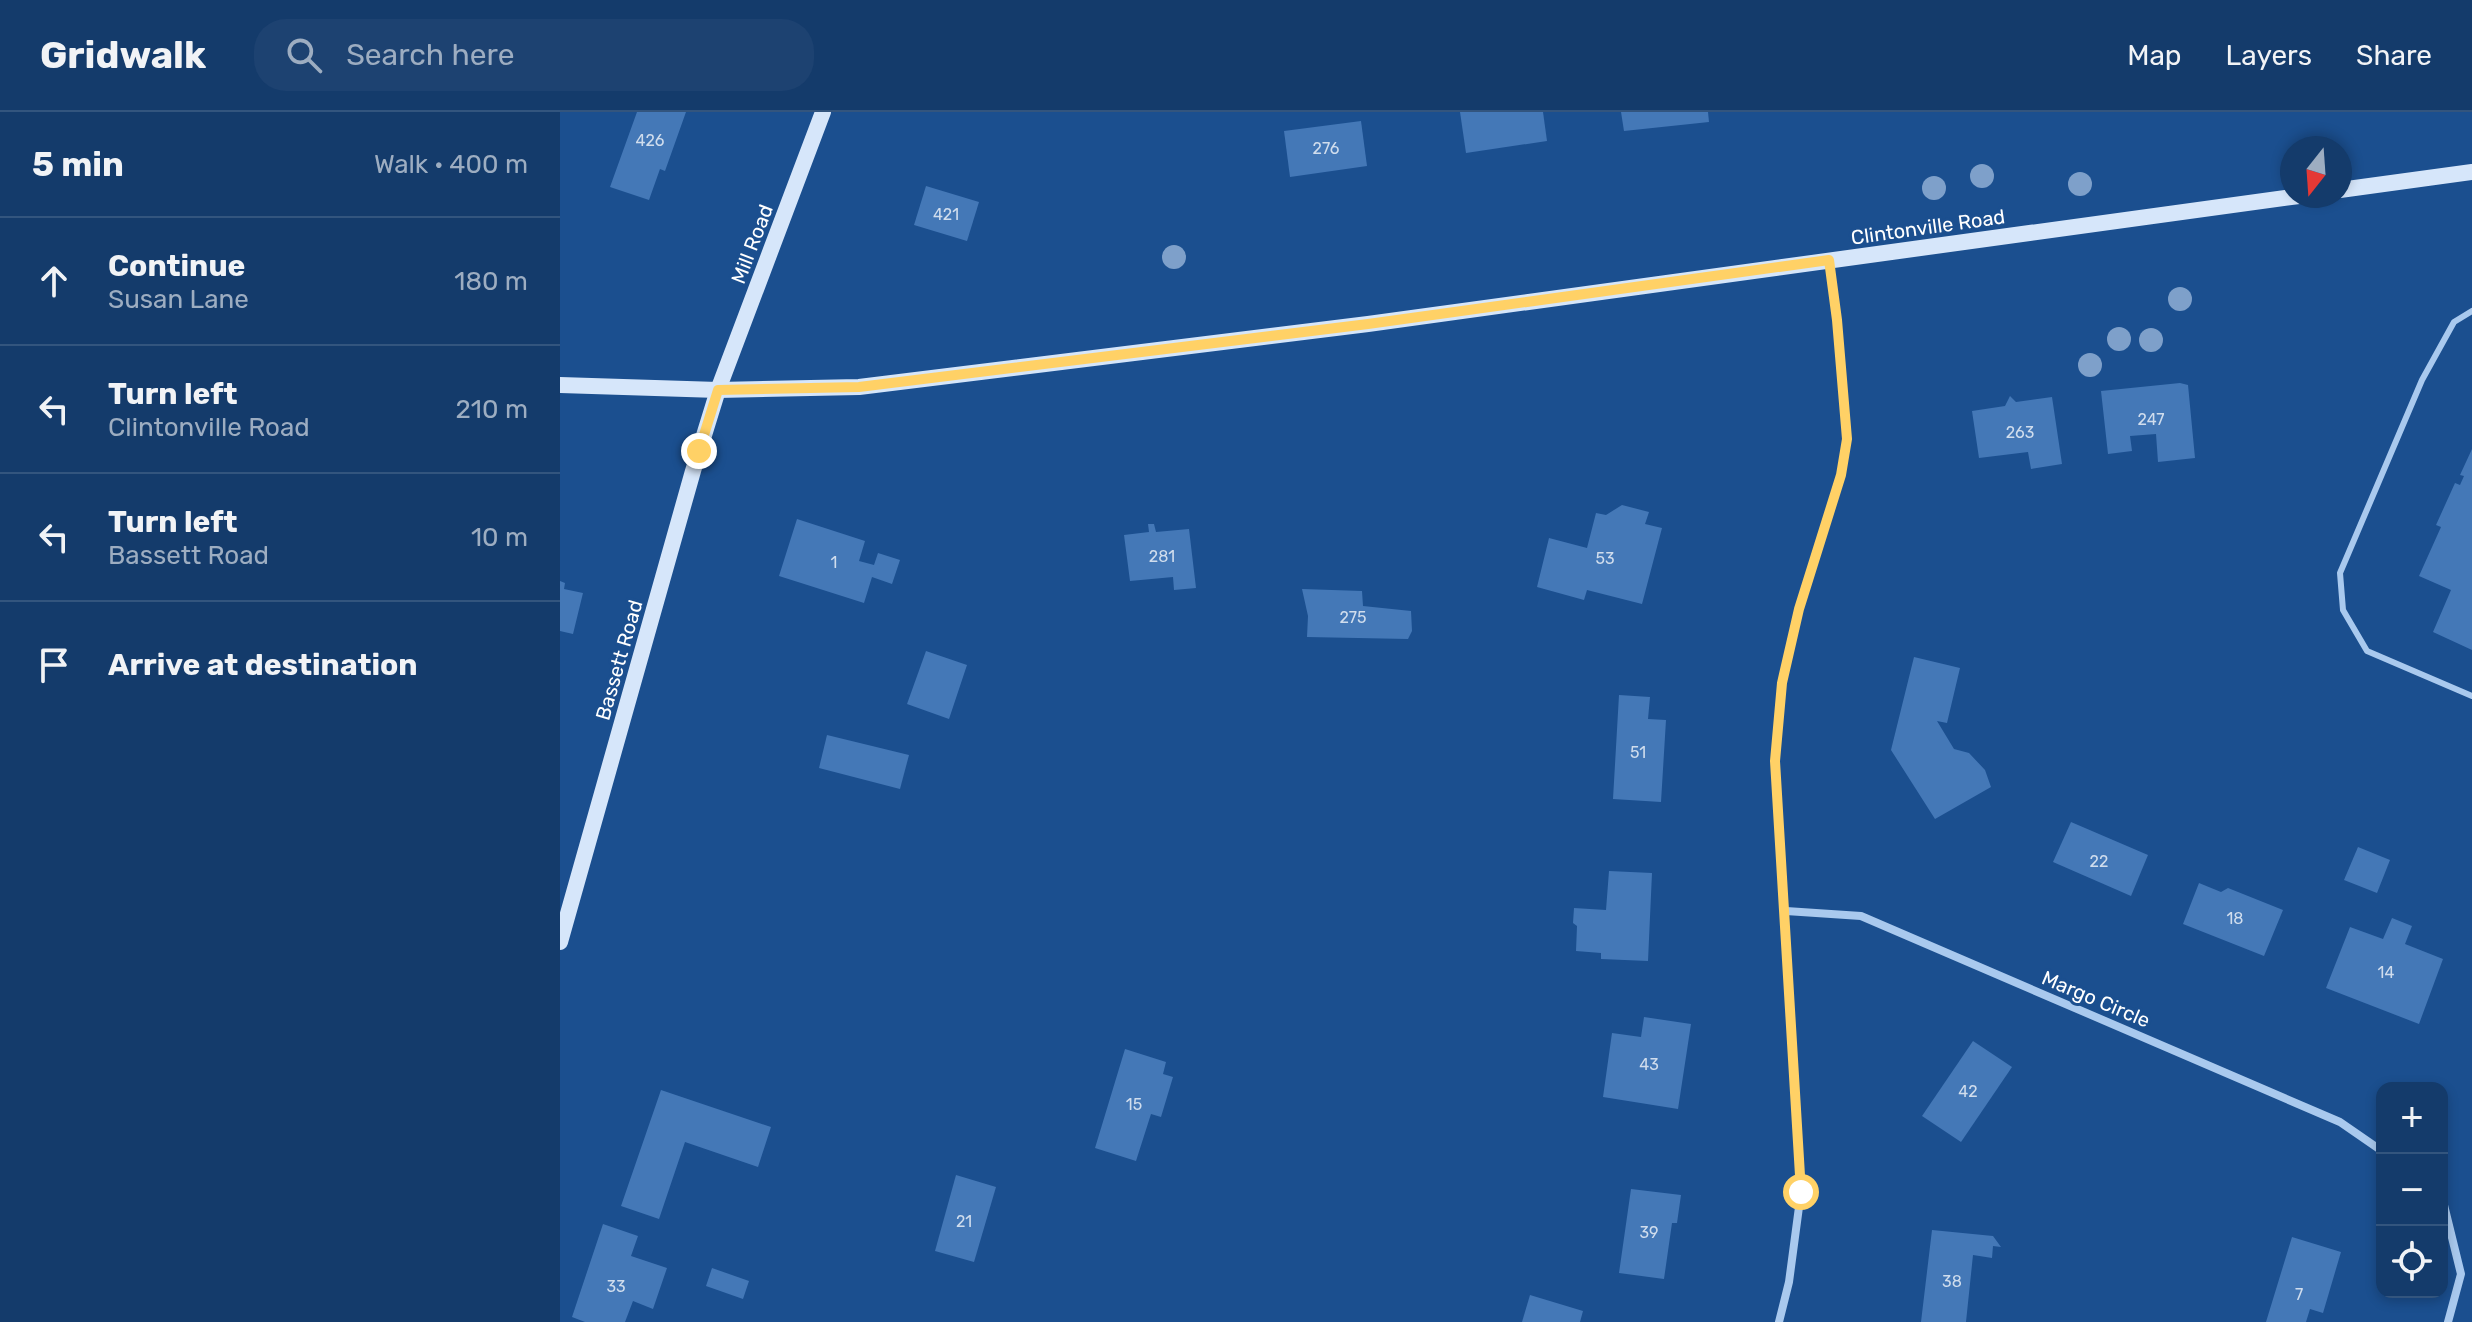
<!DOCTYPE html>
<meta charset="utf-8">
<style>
body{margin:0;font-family:Rubik,sans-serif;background:#1d4271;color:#f1f3f6}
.controls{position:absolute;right:24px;bottom:24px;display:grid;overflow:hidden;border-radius:16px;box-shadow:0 4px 12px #0003}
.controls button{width:72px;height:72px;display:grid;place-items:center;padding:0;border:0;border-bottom:2px solid #33557e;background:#143b6b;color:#f1f3f6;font:40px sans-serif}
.compass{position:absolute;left:1720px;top:24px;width:72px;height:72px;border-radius:50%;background:#143b6b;box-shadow:0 4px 12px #0003;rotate:197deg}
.stop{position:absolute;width:24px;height:24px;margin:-18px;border:6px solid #ffd166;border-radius:50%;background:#fff}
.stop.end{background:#ffd166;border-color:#fff;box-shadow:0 2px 8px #0008}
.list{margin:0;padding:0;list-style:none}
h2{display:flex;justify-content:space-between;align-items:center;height:104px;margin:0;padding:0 32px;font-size:34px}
h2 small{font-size:26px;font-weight:400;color:#9dadc1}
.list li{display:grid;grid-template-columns:52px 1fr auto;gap:24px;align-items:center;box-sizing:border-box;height:128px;padding:0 32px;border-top:2px solid #33557e}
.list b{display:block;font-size:30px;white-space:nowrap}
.list p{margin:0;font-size:26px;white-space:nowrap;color:#9dadc1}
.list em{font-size:26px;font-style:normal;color:#9dadc1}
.icon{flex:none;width:44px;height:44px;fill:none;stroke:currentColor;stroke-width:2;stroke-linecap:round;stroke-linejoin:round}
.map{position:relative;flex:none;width:1912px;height:1210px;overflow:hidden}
header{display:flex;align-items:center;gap:48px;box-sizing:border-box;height:112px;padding:0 40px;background:#143b6b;border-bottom:2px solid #33557e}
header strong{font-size:38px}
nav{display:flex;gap:44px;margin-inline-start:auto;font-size:28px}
.search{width:560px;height:72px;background:#1d4271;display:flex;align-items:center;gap:20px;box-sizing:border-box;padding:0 28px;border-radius:32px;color:#9dadc1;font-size:30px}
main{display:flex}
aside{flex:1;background:#143b6b}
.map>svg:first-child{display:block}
</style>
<header>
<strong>Gridwalk</strong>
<div class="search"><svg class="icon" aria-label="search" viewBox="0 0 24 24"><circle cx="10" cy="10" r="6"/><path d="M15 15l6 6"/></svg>Search here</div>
<nav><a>Map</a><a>Layers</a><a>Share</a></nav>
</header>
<main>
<aside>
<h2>5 min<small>Walk · 400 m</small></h2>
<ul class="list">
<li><svg class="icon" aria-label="ahead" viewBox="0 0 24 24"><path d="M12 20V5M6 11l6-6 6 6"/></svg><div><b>Continue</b><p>Susan Lane</p></div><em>180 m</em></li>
<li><svg class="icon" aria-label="left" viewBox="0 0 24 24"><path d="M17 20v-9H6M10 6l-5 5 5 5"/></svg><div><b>Turn left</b><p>Clintonville Road</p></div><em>210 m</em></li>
<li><svg class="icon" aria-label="left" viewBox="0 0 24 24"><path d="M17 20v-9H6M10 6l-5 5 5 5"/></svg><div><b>Turn left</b><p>Bassett Road</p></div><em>10 m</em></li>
<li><svg class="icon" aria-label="arrive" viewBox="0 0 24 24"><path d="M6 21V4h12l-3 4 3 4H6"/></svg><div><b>Arrive at destination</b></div></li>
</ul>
</aside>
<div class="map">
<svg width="1912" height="1210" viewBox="0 0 1912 1210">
<rect width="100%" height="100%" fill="#1b4f8f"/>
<!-- building -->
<g fill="#4478b7">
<path d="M 77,0 L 126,0 L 105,59 L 100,57 L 89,88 L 50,75 Z"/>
<path d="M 900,0 L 983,0 L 987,29 L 906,41 Z"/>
<path d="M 1061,0 L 1148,0 L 1149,10 L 1064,19 Z"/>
<path d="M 801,9 L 807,54 L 730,65 L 724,19 Z"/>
<path d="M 366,74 L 419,90 L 407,129 L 354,113 Z"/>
<path d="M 1620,271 L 1628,273 L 1635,346 L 1598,350 L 1596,322 L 1570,324 L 1572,339 L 1548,342 L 1541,279 Z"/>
<path d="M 1450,284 L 1456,290 L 1492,285 L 1502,352 L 1471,357 L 1468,340 L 1419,346 L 1412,299 L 1445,294 Z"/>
<path d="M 1912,337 L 1912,538 L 1873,520 L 1891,478 L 1859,464 L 1881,415 L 1876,413 L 1895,371 L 1900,373 L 1904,364 L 1900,363 Z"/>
<path d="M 1062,393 L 1089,400 L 1085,412 L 1102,416 L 1082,492 L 1027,478 L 1024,488 L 977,475 L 989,426 L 1027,436 L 1036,401 L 1046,403 Z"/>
<path d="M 237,407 L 305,429 L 299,449 L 314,453 L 318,441 L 340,448 L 332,472 L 312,465 L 304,491 L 219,464 Z"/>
<path d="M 588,412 L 594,412 L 596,420 L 629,417 L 636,476 L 614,478 L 613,465 L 570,469 L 564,423 L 589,420 Z"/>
<path d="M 0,469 L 5,471 L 4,477 L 23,481 L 13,522 L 0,519 Z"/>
<path d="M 742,477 L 802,479 L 803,494 L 851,499 L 852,519 L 848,527 L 747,525 L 748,504 Z"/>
<path d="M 366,539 L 407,553 L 389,607 L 347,592 Z"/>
<path d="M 1354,545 L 1400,556 L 1387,611 L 1377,609 L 1394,637 L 1409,641 L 1425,658 L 1431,675 L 1375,707 L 1331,638 Z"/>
<path d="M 1059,583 L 1090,585 L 1088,607 L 1106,608 L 1101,690 L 1053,687 Z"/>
<path d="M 267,623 L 349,643 L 340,677 L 259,656 Z"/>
<path d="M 1511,710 L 1588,743 L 1571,784 L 1493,750 Z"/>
<path d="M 1798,735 L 1830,748 L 1817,781 L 1784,768 Z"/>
<path d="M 1049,759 L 1092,761 L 1088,849 L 1041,847 L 1041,841 L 1016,839 L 1017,814 L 1013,811 L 1014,796 L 1046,798 Z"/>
<path d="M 1639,771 L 1661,780 L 1668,776 L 1723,798 L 1704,844 L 1623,812 Z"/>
<path d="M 1832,806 L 1852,814 L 1845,832 L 1883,847 L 1859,912 L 1766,876 L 1790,815 L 1823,827 Z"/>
<path d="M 1084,905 L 1131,912 L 1118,997 L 1043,985 L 1052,921 L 1081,925 Z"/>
<path d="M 1413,929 L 1452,955 L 1401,1030 L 1362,1004 Z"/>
<path d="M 565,937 L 606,950 L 603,962 L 613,965 L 601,1005 L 591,1002 L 576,1049 L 535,1036 Z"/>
<path d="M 101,978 L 211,1015 L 198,1055 L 125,1030 L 99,1107 L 61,1094 Z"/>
<path d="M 396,1063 L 436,1075 L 414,1150 L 375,1139 Z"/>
<path d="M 1071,1077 L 1121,1083 L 1117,1111 L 1112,1111 L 1104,1167 L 1059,1161 Z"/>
<path d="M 43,1112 L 78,1124 L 71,1144 L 107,1156 L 93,1197 L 73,1189 L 65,1210 L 25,1210 L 12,1205 Z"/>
<path d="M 1372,1118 L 1433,1124 L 1441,1135 L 1433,1134 L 1432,1146 L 1413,1143 L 1406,1210 L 1361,1210 Z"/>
<path d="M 1732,1125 L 1781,1140 L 1763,1201 L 1750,1197 L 1746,1210 L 1706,1210 Z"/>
<path d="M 152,1156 L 189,1169 L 183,1187 L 146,1174 Z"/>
<path d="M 970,1183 L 1023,1199 L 1020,1210 L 962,1210 Z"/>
</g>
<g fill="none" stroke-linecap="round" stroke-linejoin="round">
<!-- lane -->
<path stroke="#a9c9ee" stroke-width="6" d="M 1912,199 L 1894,210 L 1862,268 L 1780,461 L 1783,498 L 1807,539 L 1912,584"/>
<!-- street -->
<g stroke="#a9c9ee" stroke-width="8">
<path d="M 1226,799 L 1301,804 L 1780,1010 L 1822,1039"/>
<path d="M 1882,1085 L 1901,1162 L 1888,1210"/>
<path d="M 1219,1210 L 1229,1170 L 1241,1080 L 1215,649 L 1222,571 L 1239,497 L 1281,363 L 1287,327 L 1277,208 L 1269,148"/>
</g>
<!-- secondary -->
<g stroke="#d6e6fa" stroke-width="16">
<path d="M 1780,78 L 1912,60"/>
<path d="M 0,273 L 158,278 L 299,275 L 808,212 L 1739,84"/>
<path d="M 0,830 L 133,359 L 158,278 L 263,0"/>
</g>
</g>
<!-- trees -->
<g fill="#7ea0ca">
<circle cx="1422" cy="64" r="12"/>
<circle cx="1520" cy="72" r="12"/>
<circle cx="1374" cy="76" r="12"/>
<circle cx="614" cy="145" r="12"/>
<circle cx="1620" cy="187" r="12"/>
<circle cx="1559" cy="227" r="12"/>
<circle cx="1591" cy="228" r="12"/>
<circle cx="1530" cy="253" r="12"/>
</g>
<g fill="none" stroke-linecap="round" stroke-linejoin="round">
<!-- route -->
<path stroke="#ffd166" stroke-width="10" d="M 139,339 L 158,278 L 299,275 L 808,212 L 1269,148 L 1277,208 L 1287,327 L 1281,363 L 1239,497 L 1222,571 L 1215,649 L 1241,1080"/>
</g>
<g text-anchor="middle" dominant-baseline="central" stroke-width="6" stroke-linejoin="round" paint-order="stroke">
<!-- number labels -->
<g font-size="16" fill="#d0dded">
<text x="90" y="28">426</text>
<text x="766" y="36">276</text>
<text x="386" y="102">421</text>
<text x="1591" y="307">247</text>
<text x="1460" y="320">263</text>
<text x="602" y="444">281</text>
<text x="1045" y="446">53</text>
<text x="274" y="450">1</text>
<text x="793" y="505">275</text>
<text x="1078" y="640">51</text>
<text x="1539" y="749">22</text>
<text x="1675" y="806">18</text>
<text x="1826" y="860">14</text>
<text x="1089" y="952">43</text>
<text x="1408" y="979">42</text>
<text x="574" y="992">15</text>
<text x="404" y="1109">21</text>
<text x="1089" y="1120">39</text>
<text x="1392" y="1169">38</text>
<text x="56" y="1174">33</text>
<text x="1739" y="1182">7</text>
</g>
<!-- street labels -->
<g font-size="20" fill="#fff" stroke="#1b4f8f">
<text transform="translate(1368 115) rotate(-8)">Clintonville Road</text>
<text transform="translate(192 132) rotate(-69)">Mill Road</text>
<text transform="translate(59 548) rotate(-74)">Bassett Road</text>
<text transform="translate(1536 887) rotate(23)">Margo Circle</text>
</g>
</g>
</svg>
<div class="controls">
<button>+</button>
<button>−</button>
<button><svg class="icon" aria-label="locate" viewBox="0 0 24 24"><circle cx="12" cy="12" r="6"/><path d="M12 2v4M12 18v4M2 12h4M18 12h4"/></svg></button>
</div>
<svg class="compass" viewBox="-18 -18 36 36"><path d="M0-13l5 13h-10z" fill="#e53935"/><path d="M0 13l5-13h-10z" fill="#9dadc1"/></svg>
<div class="stop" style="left:1241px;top:1080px"></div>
<div class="stop end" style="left:139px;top:339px"></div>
</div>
</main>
